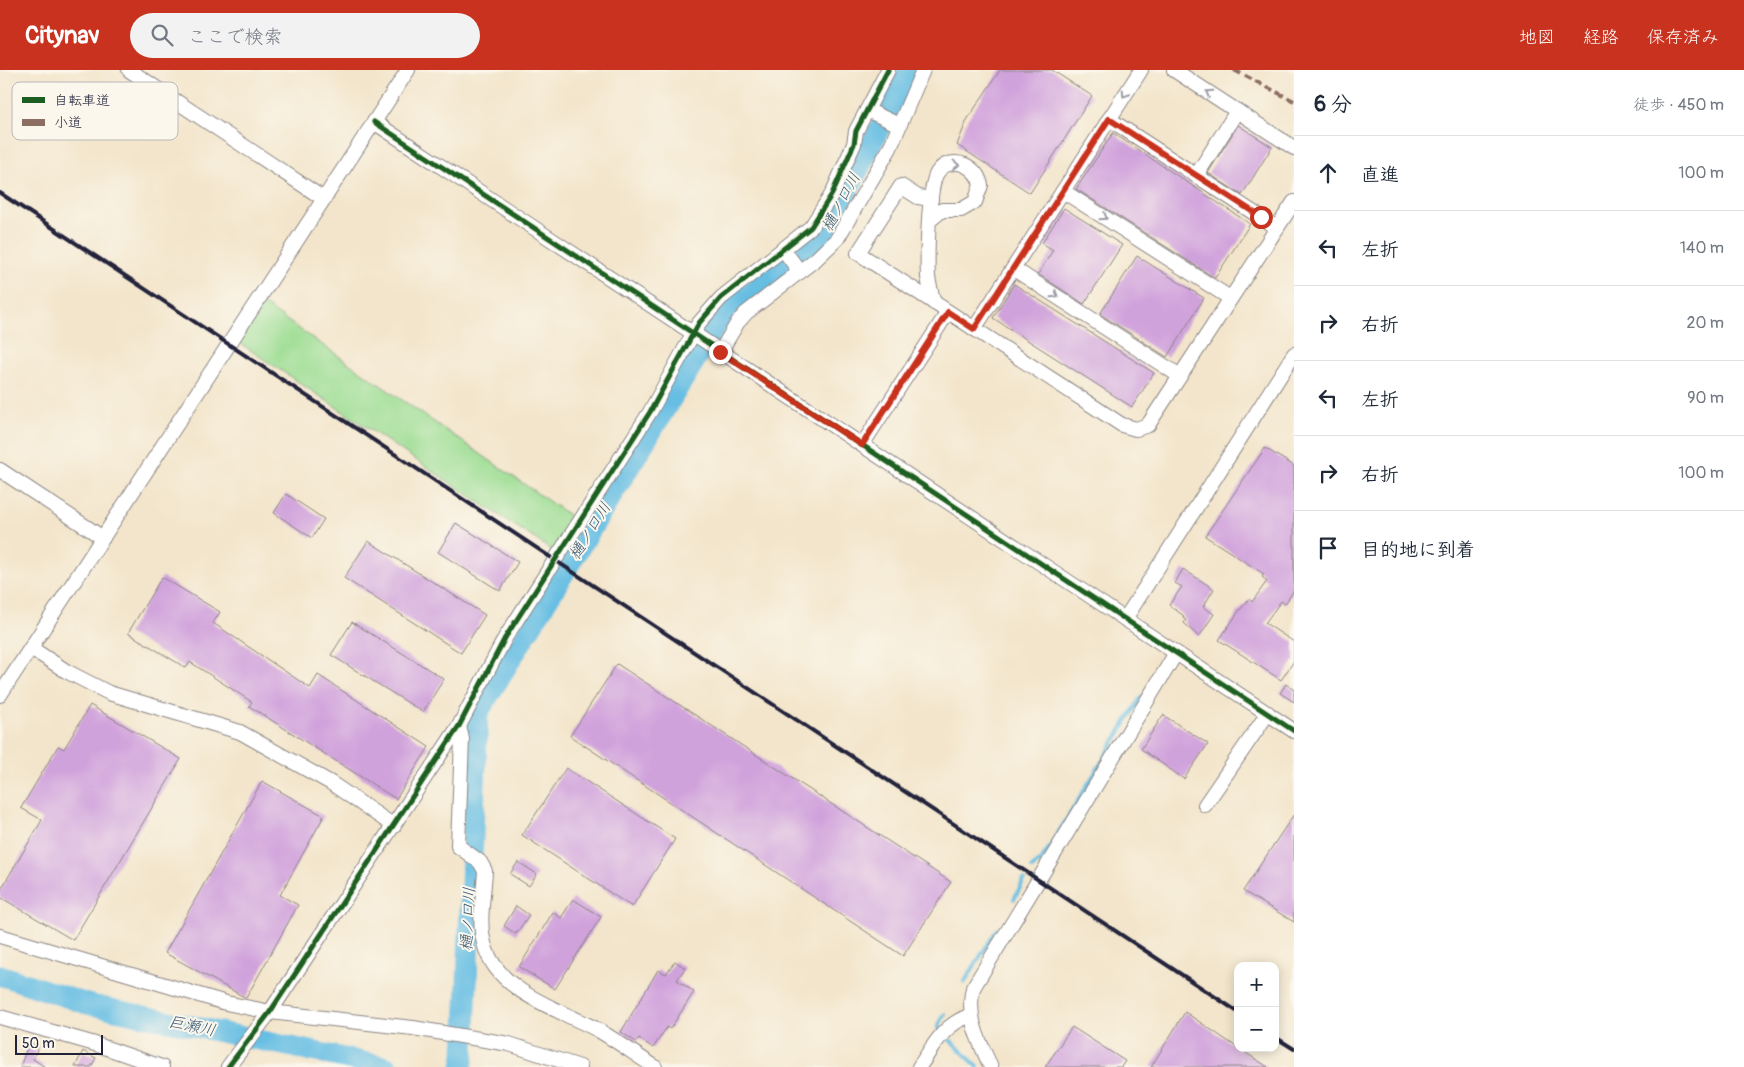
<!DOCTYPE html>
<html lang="ja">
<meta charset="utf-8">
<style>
body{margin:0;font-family:Pangolin,"Klee One",sans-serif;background:#f2f2f3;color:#1f2937}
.controls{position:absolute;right:15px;bottom:15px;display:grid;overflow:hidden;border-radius:10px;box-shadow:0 2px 12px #0003}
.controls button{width:45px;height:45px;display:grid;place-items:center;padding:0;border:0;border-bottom:1px solid #e0e1e3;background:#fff;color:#1f2937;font:25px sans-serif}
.scale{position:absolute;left:15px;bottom:12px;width:88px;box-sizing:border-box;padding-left:5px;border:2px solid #22223b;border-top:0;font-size:14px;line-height:18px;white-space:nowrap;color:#22223b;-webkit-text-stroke:4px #fbf7ec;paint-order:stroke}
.stop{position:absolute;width:15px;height:15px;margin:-11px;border:4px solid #c8321e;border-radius:50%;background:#fff}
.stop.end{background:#c8321e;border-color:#fff;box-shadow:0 1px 5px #0008}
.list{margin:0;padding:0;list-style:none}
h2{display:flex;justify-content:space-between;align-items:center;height:65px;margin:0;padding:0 20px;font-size:21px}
h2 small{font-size:16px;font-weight:400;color:#747a83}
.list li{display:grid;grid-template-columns:32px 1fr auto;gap:15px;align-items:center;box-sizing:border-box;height:75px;padding:0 20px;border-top:1px solid #e0e1e3}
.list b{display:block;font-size:19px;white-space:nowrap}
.list em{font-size:16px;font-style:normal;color:#747a83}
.icon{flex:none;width:28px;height:28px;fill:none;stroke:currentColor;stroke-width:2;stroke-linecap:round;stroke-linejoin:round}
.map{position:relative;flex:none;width:1294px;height:997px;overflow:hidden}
header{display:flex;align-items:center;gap:30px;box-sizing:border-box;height:70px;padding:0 25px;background:#c8321e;color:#fff}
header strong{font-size:24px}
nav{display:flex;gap:28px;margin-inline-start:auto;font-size:18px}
.search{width:350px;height:45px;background:#f2f2f3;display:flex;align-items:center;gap:12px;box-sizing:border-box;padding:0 18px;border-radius:28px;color:#747a83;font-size:19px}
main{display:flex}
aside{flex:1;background:#fff}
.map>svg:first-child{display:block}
</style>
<header>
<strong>Citynav</strong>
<div class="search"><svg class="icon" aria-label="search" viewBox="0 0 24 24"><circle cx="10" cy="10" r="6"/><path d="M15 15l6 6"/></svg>ここで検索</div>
<nav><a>地図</a><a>経路</a><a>保存済み</a></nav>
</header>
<main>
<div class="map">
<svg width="1294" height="997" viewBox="0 0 1294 997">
<rect width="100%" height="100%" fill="#fbf7ec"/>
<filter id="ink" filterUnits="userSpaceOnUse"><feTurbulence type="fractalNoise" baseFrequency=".02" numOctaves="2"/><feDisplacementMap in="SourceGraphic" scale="10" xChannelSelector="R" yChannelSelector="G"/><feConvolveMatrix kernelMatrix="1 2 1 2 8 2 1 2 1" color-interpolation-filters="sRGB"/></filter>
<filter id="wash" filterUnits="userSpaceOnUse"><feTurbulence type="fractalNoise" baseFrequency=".0096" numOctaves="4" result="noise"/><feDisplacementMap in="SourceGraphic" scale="20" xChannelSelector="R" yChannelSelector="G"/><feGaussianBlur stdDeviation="1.12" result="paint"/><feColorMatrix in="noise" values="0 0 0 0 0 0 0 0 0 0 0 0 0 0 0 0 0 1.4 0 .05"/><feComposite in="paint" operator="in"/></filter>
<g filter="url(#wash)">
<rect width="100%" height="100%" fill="#f3e5cb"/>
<!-- green -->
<path fill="#9cdd93" stroke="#5f8067" d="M 263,234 L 576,450 L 556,483 L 238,272 Z"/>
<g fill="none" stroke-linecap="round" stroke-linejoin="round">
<!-- stream -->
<g stroke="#66bee3" stroke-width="4">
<path d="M 1032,798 L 1041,791 L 1142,626"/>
<path d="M 1014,829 L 1024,810"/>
<path d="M 964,913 L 997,859"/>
<path d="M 939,959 L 939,955 L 945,944"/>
<path d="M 950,970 L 978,997"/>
</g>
<!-- river -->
<g stroke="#66bee3" stroke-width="21">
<path d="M 0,905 L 87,934 L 387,997"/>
<path d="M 462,997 L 464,985 L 478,643 L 720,250 L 737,232 L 816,175 L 830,156 L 909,0"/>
</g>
</g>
<g id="blocks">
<!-- building -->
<g fill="#d0a2dc">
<path d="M 1000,0 L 1052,0 L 1092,26 L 1030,123 L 957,75 L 967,50 Z"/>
<path d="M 1238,55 L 1272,77 L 1242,125 L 1208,103 Z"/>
<path d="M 1113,63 L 1250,154 L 1215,208 L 1076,119 Z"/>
<path d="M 1064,138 L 1122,175 L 1084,234 L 1038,204 L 1053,180 L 1042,173 Z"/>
<path d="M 1137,186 L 1204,228 L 1167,287 L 1100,244 Z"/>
<path d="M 1014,214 L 1154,303 L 1132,337 L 993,248 Z"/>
<path d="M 1265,378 L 1294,396 L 1294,520 L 1285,534 L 1281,531 L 1265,553 L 1294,572 L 1294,591 L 1281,610 L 1219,570 L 1239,541 L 1249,529 L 1252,532 L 1267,511 L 1262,507 L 1264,504 L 1205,466 Z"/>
<path d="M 286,424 L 324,449 L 312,468 L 274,443 Z"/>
<path d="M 456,453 L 518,492 L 500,521 L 438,482 Z"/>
<path d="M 368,471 L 485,545 L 461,583 L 344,508 Z"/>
<path d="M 1183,499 L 1214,519 L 1203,537 L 1214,544 L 1199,567 L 1184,553 L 1186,550 L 1183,548 L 1184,546 L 1169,535 L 1182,517 L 1175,513 Z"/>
<path d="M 162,507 L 220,542 L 213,553 L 310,618 L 318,605 L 429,677 L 396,729 L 249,636 L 252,632 L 190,592 L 186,598 L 128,563 Z"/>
<path d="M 352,552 L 444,609 L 423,642 L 331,585 Z"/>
<path d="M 617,594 L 951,812 L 903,886 L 570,666 Z"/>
<path d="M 1286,614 L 1294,620 L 1294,632 L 1280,623 Z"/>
<path d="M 90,635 L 181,689 L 73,870 L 0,827 L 0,821 L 42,750 L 21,738 L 58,676 L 64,679 Z"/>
<path d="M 1163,645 L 1208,674 L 1184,709 L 1141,679 Z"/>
<path d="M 566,698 L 675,769 L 632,837 L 522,765 Z"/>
<path d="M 262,711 L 324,746 L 280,825 L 298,835 L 246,928 L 165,883 Z"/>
<path d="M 1294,744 L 1294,852 L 1243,821 Z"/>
<path d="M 518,792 L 537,804 L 529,816 L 510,804 Z"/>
<path d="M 573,829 L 601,847 L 555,919 L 519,897 L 553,842 L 561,848 Z"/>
<path d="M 516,836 L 529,845 L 516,864 L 504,856 Z"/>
<path d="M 675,891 L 685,898 L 677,910 L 694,922 L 670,959 L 667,957 L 653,978 L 639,968 L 636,972 L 621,962 L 658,900 L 666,904 Z"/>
<path d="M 1185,942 L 1238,978 L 1268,997 L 1151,997 Z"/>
<path d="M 1072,957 L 1125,991 L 1121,997 L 1045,997 Z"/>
<path d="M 29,972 L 38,977 L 33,989 L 45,997 L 20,997 Z"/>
<path d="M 83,981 L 96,988 L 91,997 L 75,997 Z"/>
</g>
</g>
</g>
<g filter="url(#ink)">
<use href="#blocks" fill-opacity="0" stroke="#8a8483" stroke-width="1"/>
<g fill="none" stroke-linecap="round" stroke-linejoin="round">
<defs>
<g id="minor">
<path d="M 129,0 L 324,129"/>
<path d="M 1174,0 L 1294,78"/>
<path d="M 867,40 L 899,55"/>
<path d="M 1109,49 L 1277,158"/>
<path d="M 374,52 L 1294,661"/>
<path d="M 1196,106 L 1237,41"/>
<path d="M 1063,121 L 1230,228"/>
<path d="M 931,129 L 918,127 L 901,116 L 858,183 L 1122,355 L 1136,359 L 1148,355 L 1294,132"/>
<path d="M 930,150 L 942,140 L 961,140 L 975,132 L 981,115 C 979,106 973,99 965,95 C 955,91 943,93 937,103 C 928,118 927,187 928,207 C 929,215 932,225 934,233"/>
<path d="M 783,179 L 800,202"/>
<path d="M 1014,199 L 1180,306"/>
<path d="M 974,259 L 1141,0"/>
<path d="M 720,282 L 738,252 L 746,243 L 816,189 L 837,169 L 890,78 L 923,0"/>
<path d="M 862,375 L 948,242"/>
<path d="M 0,400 L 103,468"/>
<path d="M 1125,549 L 1294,284"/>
<path d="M 31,578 L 66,601 L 109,623 L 240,662 L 331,713 L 394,756"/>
<path d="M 0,625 L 408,0"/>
<path d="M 459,656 L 462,669 L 458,776 L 480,792 L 485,801 C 484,823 478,851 484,873 C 496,922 559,939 598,960 C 617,971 636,985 655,997"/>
<path d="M 1205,735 L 1268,643"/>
<path d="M 0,866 L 226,933 L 270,942 L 413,958 L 509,974 L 580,997"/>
<path d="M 0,947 L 95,974 L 162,997"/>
<path d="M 228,997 L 270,942 L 459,656 L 505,568 L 650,342 L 699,253 L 721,228 L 811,157 L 832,124 L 854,74 L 856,61 L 888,0"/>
<path d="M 919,997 C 935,974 943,955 971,945"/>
<path d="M 991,997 C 979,971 966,947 973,918 L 1176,583"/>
</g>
</defs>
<!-- minor casing -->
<use href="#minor" stroke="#8a8483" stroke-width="16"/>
<!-- minor -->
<use href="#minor" stroke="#fff" stroke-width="14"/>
<!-- rail -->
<g stroke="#22223b" stroke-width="4">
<path d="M 0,123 L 1238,942"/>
<path d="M 1275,967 L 1294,979"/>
</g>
<!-- quiet -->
<path stroke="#8d6e63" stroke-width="4" stroke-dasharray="8 4" stroke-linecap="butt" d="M 1234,0 L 1294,31"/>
<defs>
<g id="cycleway">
<path d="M 374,52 L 1294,661"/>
<path d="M 228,997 L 270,942 L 459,656 L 505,568 L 650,342 L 699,253 L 721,228 L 811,157 L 832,124 L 854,74 L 856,61 L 888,0"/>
</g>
</defs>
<!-- cycleway casing -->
<use href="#cycleway" stroke="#fbf7ec" stroke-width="8"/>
<!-- cycleway -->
<use href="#cycleway" stroke="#1b5e20" stroke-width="5"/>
</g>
<!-- one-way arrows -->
<defs><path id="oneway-chevron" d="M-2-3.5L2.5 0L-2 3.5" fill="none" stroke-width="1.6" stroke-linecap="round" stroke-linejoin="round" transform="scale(1.25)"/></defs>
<g stroke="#9c9ca7">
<use href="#oneway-chevron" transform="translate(1209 23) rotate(-147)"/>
<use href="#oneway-chevron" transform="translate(1125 24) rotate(123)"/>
<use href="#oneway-chevron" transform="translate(956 95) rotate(1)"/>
<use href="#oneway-chevron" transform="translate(1104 147) rotate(33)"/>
<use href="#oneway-chevron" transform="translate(1055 225) rotate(33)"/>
</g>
</g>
<g fill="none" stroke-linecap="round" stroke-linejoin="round" filter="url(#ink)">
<!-- route -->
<path stroke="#c8321e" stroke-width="6" d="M 720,282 L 862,375 L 948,242 L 974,259 L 1109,49 L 1261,147"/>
</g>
<g text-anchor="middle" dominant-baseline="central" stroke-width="4" stroke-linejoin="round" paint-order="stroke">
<!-- water labels -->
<g font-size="16" font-style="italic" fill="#3a5976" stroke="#fbf7ec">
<text transform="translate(841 132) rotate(-62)">樋ノ口川</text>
<text transform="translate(590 461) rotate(-58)">樋ノ口川</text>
<text transform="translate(468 849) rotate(-87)">樋ノ口川</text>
<text transform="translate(192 956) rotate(12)">巨瀬川</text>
</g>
</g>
<!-- legend -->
<rect x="12" y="12" width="166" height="58" rx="8" fill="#fbf7ec" stroke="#bab7b7" stroke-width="1"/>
<rect x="22" y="27" width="23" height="6" fill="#1b5e20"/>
<rect x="22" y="49" width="23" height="7" fill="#8d6e63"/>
<g font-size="14" fill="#22223b">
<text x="54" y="35">自転車道</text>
<text x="54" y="57">小道</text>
</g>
</svg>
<div class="controls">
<button>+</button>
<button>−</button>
</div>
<div class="scale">50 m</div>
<div class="stop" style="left:1261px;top:147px"></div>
<div class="stop end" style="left:720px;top:282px"></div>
</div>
<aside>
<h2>6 分<small>徒歩 · 450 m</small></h2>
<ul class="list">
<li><svg class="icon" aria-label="ahead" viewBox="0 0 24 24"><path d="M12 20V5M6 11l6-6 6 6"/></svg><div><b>直進</b></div><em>100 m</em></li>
<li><svg class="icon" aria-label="left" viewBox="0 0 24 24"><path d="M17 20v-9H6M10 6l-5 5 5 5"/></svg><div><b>左折</b></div><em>140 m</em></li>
<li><svg class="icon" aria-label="right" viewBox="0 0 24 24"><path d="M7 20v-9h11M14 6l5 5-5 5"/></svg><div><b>右折</b></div><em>20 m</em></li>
<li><svg class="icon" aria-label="left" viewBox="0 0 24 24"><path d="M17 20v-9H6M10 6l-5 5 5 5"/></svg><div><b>左折</b></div><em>90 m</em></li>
<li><svg class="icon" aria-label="right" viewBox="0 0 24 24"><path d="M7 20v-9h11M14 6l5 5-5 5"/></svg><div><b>右折</b></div><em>100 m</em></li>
<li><svg class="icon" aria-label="arrive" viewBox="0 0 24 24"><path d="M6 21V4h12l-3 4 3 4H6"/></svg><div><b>目的地に到着</b></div></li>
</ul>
</aside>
</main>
